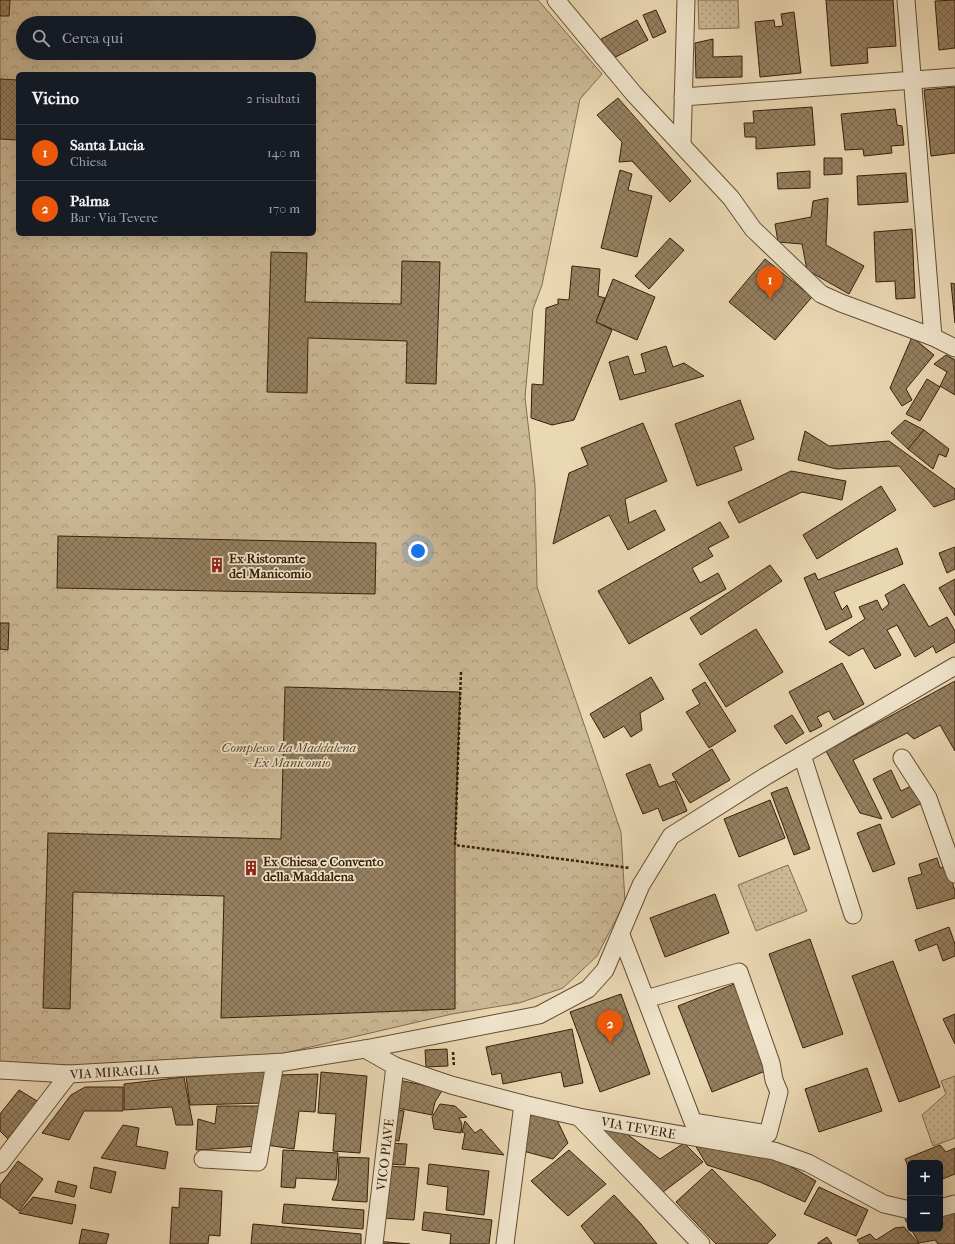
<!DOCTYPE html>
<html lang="it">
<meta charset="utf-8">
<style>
body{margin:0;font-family:"IM FELL French Canon",serif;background:#242831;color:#f1f3f6}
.controls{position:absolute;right:12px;bottom:12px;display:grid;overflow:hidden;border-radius:6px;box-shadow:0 4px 16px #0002}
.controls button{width:36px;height:36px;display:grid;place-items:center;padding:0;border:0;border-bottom:1px solid #363941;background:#171b24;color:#f1f3f6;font:20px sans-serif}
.you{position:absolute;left:418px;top:551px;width:14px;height:14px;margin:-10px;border:3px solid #fff;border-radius:50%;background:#1a73e8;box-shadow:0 0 0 6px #1a73e833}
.badge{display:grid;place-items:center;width:26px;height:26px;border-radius:50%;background:#ea580c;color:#fff;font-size:13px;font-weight:700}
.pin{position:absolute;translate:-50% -33px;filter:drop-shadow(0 1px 2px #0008)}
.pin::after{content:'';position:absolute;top:21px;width:14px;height:12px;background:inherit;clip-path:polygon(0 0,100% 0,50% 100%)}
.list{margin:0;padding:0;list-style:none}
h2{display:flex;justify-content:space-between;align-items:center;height:52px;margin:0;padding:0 16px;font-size:17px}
h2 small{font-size:13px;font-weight:400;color:#9ea1a6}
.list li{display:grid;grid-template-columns:26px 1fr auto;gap:12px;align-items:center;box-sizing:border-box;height:56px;padding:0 16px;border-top:1px solid #363941}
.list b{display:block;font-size:15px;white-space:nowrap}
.list p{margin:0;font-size:13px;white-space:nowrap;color:#9ea1a6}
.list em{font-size:13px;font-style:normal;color:#9ea1a6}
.icon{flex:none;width:22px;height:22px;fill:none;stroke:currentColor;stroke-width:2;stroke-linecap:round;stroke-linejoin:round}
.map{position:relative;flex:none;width:955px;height:1244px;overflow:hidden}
.search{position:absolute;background:#171b24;box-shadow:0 4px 16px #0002;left:16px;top:16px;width:300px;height:44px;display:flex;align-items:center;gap:10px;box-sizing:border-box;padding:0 14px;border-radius:22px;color:#9ea1a6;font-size:15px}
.panel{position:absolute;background:#171b24;box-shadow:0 4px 16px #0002;left:16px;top:72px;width:300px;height:164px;border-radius:6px}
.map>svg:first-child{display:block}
</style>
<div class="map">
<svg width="955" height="1244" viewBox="0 0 955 1244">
<defs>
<pattern id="grass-dots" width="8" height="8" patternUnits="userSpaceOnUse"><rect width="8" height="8" fill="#ccb996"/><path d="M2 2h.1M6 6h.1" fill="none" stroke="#a79678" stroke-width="1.8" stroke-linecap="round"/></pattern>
<pattern id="forest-crowns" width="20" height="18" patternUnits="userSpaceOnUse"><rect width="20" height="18" fill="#ccb996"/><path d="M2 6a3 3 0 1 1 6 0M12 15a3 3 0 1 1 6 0" fill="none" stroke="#a79678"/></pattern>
<pattern id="building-cross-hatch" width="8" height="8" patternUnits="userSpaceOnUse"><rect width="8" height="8" fill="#958061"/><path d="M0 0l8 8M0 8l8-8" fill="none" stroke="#7b684e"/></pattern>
</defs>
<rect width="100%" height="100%" fill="#ead8b3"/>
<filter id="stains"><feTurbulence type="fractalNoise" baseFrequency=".005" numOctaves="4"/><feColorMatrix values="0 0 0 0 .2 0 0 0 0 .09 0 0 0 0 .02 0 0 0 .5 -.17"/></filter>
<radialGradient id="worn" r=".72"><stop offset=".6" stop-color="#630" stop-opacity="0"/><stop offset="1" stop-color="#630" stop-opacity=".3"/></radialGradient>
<!-- grass -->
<g fill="url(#grass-dots)" stroke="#826c4f">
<path d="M 698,0 L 738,0 L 739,28 L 699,29 Z"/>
<path d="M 788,865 L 807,911 L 756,931 L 738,885 Z"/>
<path d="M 955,1076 L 955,1138 L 933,1146 L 922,1115 L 946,1094 L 941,1081 Z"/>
</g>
<!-- forest -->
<path fill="url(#forest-crowns)" stroke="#826c4f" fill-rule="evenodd" d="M 0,0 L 538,0 L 602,74 L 580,99 L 542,285 L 533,309 L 525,397 L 535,485 L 537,587 L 621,832 L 625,902 L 597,956 L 563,988 L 519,1003 L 452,1014 L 276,1055 L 89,1066 L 0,1063 ZM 23,23 L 309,23 L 309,53 L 23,53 ZM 18,74 L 314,74 L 314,234 L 18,234 Z"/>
<!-- building -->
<g fill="url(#building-cross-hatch)" stroke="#382008">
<path d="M 0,0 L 10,0 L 9,16 L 0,16 Z"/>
<path d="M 826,0 L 893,0 L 896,46 L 867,48 L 868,63 L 831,66 Z"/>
<path d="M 955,0 L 955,48 L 939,50 L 935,1 Z"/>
<path d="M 656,10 L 666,32 L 653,38 L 643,15 Z"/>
<path d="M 794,12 L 801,73 L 760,77 L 755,22 L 774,20 L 775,27 L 783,26 L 781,14 Z"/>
<path d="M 637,20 L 648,40 L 612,59 L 601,39 Z"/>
<path d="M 713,39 L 713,57 L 742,56 L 742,77 L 696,78 L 695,43 Z"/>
<path d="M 0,79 L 18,80 L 18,140 L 0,139 Z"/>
<path d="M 955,87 L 955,153 L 931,156 L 924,90 Z"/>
<path d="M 618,98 L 691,181 L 670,202 L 632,161 L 619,162 L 622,142 L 597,115 Z"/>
<path d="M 812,107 L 815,145 L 756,149 L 756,137 L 745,137 L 744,123 L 754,123 L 753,111 Z"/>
<path d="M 895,109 L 897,125 L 902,126 L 904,145 L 891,146 L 892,153 L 864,156 L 863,149 L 845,150 L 841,114 Z"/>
<path d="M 824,158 L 842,158 L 842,174 L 824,175 Z"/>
<path d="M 620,170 L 632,174 L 628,190 L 652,196 L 637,257 L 601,248 Z"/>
<path d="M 810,171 L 810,188 L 778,189 L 777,173 Z"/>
<path d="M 906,173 L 908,202 L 858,205 L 857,176 Z"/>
<path d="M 828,198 L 826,245 L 864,266 L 849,294 L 807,270 L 802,244 L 778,242 L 775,224 L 811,217 L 813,201 Z"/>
<path d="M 912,229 L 915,298 L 896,299 L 895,281 L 876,282 L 874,232 Z"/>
<path d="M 670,238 L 684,250 L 649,289 L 635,276 Z"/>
<path d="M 271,252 L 307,253 L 305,302 L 401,304 L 402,261 L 440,262 L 436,384 L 406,383 L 407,341 L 308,338 L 307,393 L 267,392 Z"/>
<path d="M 765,259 L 812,297 L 775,340 L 729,302 Z"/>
<path d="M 572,266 L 600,269 L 598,296 L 605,298 L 596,322 L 612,330 L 574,420 L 552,425 L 531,418 L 532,384 L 543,385 L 546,308 L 558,304 L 558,299 L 569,300 Z"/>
<path d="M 613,279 L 655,297 L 637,340 L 596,322 Z"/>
<path d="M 951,283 L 955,284 L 955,323 Z"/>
<path d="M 912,337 L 934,355 L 906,389 L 912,400 L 902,406 L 890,388 Z"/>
<path d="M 666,346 L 673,367 L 684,363 L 704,376 L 620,400 L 609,362 L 628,356 L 634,375 L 646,372 L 641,354 Z"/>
<path d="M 946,355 L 955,360 L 955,395 L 940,386 L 947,372 L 934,364 Z"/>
<path d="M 927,379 L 940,387 L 920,421 L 906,414 Z"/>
<path d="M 740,400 L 754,439 L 734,447 L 742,470 L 697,486 L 675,424 Z"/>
<path d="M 905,420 L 924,430 L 908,449 L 891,433 Z"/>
<path d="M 643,423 L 667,481 L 625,499 L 629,523 L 655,510 L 665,530 L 628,550 L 609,515 L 553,544 L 569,473 L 588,465 L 581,448 Z"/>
<path d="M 924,430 L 949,449 L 946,457 L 939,454 L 933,469 L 908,449 Z"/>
<path d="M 805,431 L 829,446 L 889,441 L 955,489 L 955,499 L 934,507 L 899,466 L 837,469 L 798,460 Z"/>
<path d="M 791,471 L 846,481 L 842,500 L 802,492 L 739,523 L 728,502 Z"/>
<path d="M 881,486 L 896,510 L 817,559 L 803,535 Z"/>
<path d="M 720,522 L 729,537 L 708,548 L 713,556 L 692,568 L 700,583 L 718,573 L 726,589 L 629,644 L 598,591 Z"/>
<path d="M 58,536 L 376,543 L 375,594 L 57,588 Z"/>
<path d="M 955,547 L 955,569 L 947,573 L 939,553 Z"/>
<path d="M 897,548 L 903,564 L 834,592 L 842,610 L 847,605 L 852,617 L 826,630 L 804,578 L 815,573 L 818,580 Z"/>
<path d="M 770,565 L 782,581 L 701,635 L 690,618 Z"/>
<path d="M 955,579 L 955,616 L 939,588 Z"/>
<path d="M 904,584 L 929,627 L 947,617 L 955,631 L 955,642 L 936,653 L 933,646 L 915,657 L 897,625 L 887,630 L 901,655 L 875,669 L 863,648 L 849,656 L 829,642 L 865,619 L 859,607 L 877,600 L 882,610 L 889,604 L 885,595 Z"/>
<path d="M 0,623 L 9,623 L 8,650 L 0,649 Z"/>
<path d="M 756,629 L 783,672 L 726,707 L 699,664 Z"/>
<path d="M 842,663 L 864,704 L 834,720 L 829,711 L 817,717 L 822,726 L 810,732 L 789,692 Z"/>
<path d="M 651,677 L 664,699 L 640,713 L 642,730 L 631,737 L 624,726 L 604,738 L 590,714 Z"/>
<path d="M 955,681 L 955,751 L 940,725 L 914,739 L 907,733 L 853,760 L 882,819 L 860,813 L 826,751 Z"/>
<path d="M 705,682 L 736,731 L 709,748 L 686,712 L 700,704 L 692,690 Z"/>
<path d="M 285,687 L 460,692 L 455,845 L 455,1009 L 221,1018 L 224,896 L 73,892 L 70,1009 L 43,1008 L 48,833 L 281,839 Z"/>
<path d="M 792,715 L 804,733 L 786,744 L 774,726 Z"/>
<path d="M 712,749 L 730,780 L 690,803 L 672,774 Z"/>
<path d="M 650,764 L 659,787 L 675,781 L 687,811 L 663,821 L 658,808 L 643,814 L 626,774 Z"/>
<path d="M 891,770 L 901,791 L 913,785 L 922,803 L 892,818 L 873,779 Z"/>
<path d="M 787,787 L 810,849 L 794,855 L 771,793 Z"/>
<path d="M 770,800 L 785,838 L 739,857 L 724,819 Z"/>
<path d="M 880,824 L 895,864 L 873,872 L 857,833 Z"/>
<path d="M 937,858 L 940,868 L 947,866 L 955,891 L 955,898 L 917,909 L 908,878 L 922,874 L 919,864 Z"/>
<path d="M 715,894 L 729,933 L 665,957 L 650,918 Z"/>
<path d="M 949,927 L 955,944 L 955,956 L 943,961 L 937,944 L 919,951 L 915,940 Z"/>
<path d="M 810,939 L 843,1034 L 803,1048 L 769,954 Z"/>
<path d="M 893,961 L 940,1087 L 899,1102 L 852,976 Z"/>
<path d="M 734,984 L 768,1070 L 712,1092 L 678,1006 Z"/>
<path d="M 621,994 L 650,1074 L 600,1092 L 570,1012 Z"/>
<path d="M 955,1014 L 955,1044 L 943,1019 Z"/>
<path d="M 572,1029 L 583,1083 L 564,1087 L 561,1072 L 503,1084 L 501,1073 L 492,1075 L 486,1047 Z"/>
<path d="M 447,1049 L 448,1066 L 426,1067 L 425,1050 Z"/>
<path d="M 867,1068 L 882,1111 L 819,1132 L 805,1089 Z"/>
<path d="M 271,1070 L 266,1103 L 190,1105 L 186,1077 Z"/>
<path d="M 321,1072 L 367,1076 L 360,1153 L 333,1151 L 336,1114 L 318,1113 Z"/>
<path d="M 318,1074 L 315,1112 L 299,1111 L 294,1149 L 266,1145 L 276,1075 Z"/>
<path d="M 184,1077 L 193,1125 L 176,1125 L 172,1107 L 124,1110 L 124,1084 Z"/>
<path d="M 398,1080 L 443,1089 L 435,1102 L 432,1115 L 392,1107 Z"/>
<path d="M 85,1087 L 123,1087 L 123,1111 L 84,1111 L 69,1140 L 42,1133 L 71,1095 Z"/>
<path d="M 19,1090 L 37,1101 L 8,1139 L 0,1131 L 0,1114 Z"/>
<path d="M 440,1104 L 455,1106 L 467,1117 L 459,1118 L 462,1124 L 461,1133 L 434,1129 L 432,1117 Z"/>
<path d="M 217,1106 L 264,1106 L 259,1146 L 196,1150 L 198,1119 L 215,1124 Z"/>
<path d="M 393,1109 L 404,1111 L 399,1141 L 388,1140 Z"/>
<path d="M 527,1113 L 556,1118 L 568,1143 L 553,1159 L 523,1151 Z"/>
<path d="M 465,1121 L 475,1133 L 481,1129 L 504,1155 L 462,1149 L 465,1133 L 462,1132 Z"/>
<path d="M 123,1125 L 139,1128 L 136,1146 L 168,1152 L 165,1169 L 101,1158 Z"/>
<path d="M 595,1126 L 627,1134 L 660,1159 L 684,1143 L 703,1162 L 663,1192 Z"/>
<path d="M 388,1143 L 407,1144 L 405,1165 L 387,1164 Z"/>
<path d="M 695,1145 L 749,1153 L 783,1162 L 816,1181 L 805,1202 L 760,1182 L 707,1165 Z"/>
<path d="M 940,1145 L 946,1152 L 955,1148 L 955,1174 L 940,1180 L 940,1163 L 910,1163 L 910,1171 L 905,1159 Z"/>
<path d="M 283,1150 L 338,1153 L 336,1180 L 296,1178 L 295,1188 L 281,1187 Z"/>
<path d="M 569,1150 L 606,1184 L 568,1216 L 531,1181 Z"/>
<path d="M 339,1157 L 369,1158 L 367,1202 L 332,1200 L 338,1183 Z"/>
<path d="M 18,1161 L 43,1179 L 19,1211 L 0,1197 L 0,1185 Z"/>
<path d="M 429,1164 L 489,1171 L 484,1215 L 446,1210 L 448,1187 L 427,1184 Z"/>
<path d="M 386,1166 L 419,1168 L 414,1220 L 381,1218 Z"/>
<path d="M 94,1167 L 116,1172 L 111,1193 L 90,1188 Z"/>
<path d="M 712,1169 L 776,1235 L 767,1244 L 716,1244 L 676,1202 Z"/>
<path d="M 58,1181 L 77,1186 L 74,1197 L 55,1192 Z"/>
<path d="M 819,1187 L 868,1210 L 856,1236 L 804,1214 Z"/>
<path d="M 180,1188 L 222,1191 L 220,1236 L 209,1235 L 208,1244 L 170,1244 L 172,1207 L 179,1208 Z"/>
<path d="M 614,1195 L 641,1224 L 657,1244 L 595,1244 L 581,1226 Z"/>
<path d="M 33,1197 L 76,1205 L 72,1224 L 19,1213 Z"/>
<path d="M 284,1204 L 364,1210 L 363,1229 L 282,1223 Z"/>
<path d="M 955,1207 L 955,1244 L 938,1244 L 935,1240 L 919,1243 L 911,1229 L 940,1229 L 940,1211 Z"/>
<path d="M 424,1212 L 492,1220 L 489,1244 L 450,1244 L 451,1234 L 422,1230 Z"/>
<path d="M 910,1217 L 910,1228 L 905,1219 Z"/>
<path d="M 253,1224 L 361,1234 L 361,1244 L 251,1244 Z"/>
<path d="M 904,1227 L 919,1244 L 860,1244 L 857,1240 L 870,1234 L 876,1240 L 895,1228 Z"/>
<path d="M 82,1229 L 109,1234 L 106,1244 L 79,1244 Z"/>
<path d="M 827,1237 L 832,1244 L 818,1244 L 818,1243 Z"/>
<path d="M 375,1241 L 410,1244 L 374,1244 Z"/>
</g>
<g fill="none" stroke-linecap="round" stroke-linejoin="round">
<defs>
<g id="street">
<path d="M 556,0 L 634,94 L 731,198 L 753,229 L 821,294 L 841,303 L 933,337 L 955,348"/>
<path d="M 906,0 L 933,337"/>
<path d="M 683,97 L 955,77"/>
<path d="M 682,145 L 686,0"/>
<path d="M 802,755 L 853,915"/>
<path d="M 902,758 L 928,798 L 955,874"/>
<path d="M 621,935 L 693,1122 L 768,1134 L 779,1092 L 774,1080 L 771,1063 L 739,972 L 646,999"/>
<path id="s1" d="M 365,1049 L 395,1066 L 451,1085 L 523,1104 L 579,1117 L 774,1151 L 808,1163 L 884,1204 L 910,1210"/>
<path id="s2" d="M 0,1070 L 69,1074 L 284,1062 L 365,1049 L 539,1015 L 588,989 L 605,970 L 641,885 L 671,836 L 766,776 L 955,666"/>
<path d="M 579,1117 L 701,1244"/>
<path d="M 203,1159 L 258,1162 L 275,1063"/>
<path d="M 0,1164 L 69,1074"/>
<path d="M 940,1208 L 955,1204"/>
<path id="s3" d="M 374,1244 L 395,1066"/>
<path d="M 505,1244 L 523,1104"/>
</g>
</defs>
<!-- street casing -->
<use href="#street" stroke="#644e33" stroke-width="19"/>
<!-- path -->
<g stroke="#382008" stroke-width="2.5" stroke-dasharray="3 2" stroke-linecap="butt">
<path d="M 461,672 L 455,845 L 630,868"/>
<path d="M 453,1052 L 454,1067"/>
</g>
<!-- street -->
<use href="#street" stroke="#f1e6ce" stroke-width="17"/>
</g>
<!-- icons -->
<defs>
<symbol id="building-bare" viewBox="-9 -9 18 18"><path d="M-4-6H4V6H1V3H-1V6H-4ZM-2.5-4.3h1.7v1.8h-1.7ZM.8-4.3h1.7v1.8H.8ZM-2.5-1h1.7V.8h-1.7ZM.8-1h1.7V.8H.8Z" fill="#8f2418" stroke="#f1e6ce" stroke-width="2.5" paint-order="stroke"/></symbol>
</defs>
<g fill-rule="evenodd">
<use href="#building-bare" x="206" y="554" width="22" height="22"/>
<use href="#building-bare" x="240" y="857" width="22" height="22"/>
</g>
<g text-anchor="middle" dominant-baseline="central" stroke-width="3.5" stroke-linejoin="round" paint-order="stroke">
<!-- poi labels -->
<g font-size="13" font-weight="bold" fill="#382008" stroke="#f1e6ce" text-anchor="start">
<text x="229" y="558">Ex Ristorante<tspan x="229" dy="15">del Manicomio</tspan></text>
<text x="263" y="861">Ex Chiesa e Convento<tspan x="263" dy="15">della Maddalena</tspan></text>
</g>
<!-- park labels -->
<g font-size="13" font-style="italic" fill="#5d462c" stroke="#f1e6ce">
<text x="289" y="747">Complesso La Maddalena<tspan x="289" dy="15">- Ex Manicomio</tspan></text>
</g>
<!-- street labels -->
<g font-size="13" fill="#382008" stroke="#f1e6ce">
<text stroke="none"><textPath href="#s2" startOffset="115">VIA MIRAGLIA</textPath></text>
<text stroke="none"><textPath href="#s1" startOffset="286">VIA TEVERE</textPath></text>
<text stroke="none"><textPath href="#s3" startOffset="90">VICO PIAVE</textPath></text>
</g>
</g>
<rect width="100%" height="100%" filter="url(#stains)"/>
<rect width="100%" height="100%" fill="url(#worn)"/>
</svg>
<div class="controls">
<button>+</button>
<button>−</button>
</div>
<div class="you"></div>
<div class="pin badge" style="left:770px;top:299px">1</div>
<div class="pin badge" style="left:610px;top:1043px">2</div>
<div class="search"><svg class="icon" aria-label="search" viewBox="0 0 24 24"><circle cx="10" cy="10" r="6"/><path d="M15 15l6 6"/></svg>Cerca qui</div>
<section class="panel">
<h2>Vicino<small>2 risultati</small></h2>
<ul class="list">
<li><span class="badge">1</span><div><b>Santa Lucia</b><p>Chiesa</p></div><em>140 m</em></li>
<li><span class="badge">2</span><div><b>Palma</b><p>Bar · Via Tevere</p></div><em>170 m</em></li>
</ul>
</section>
</div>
